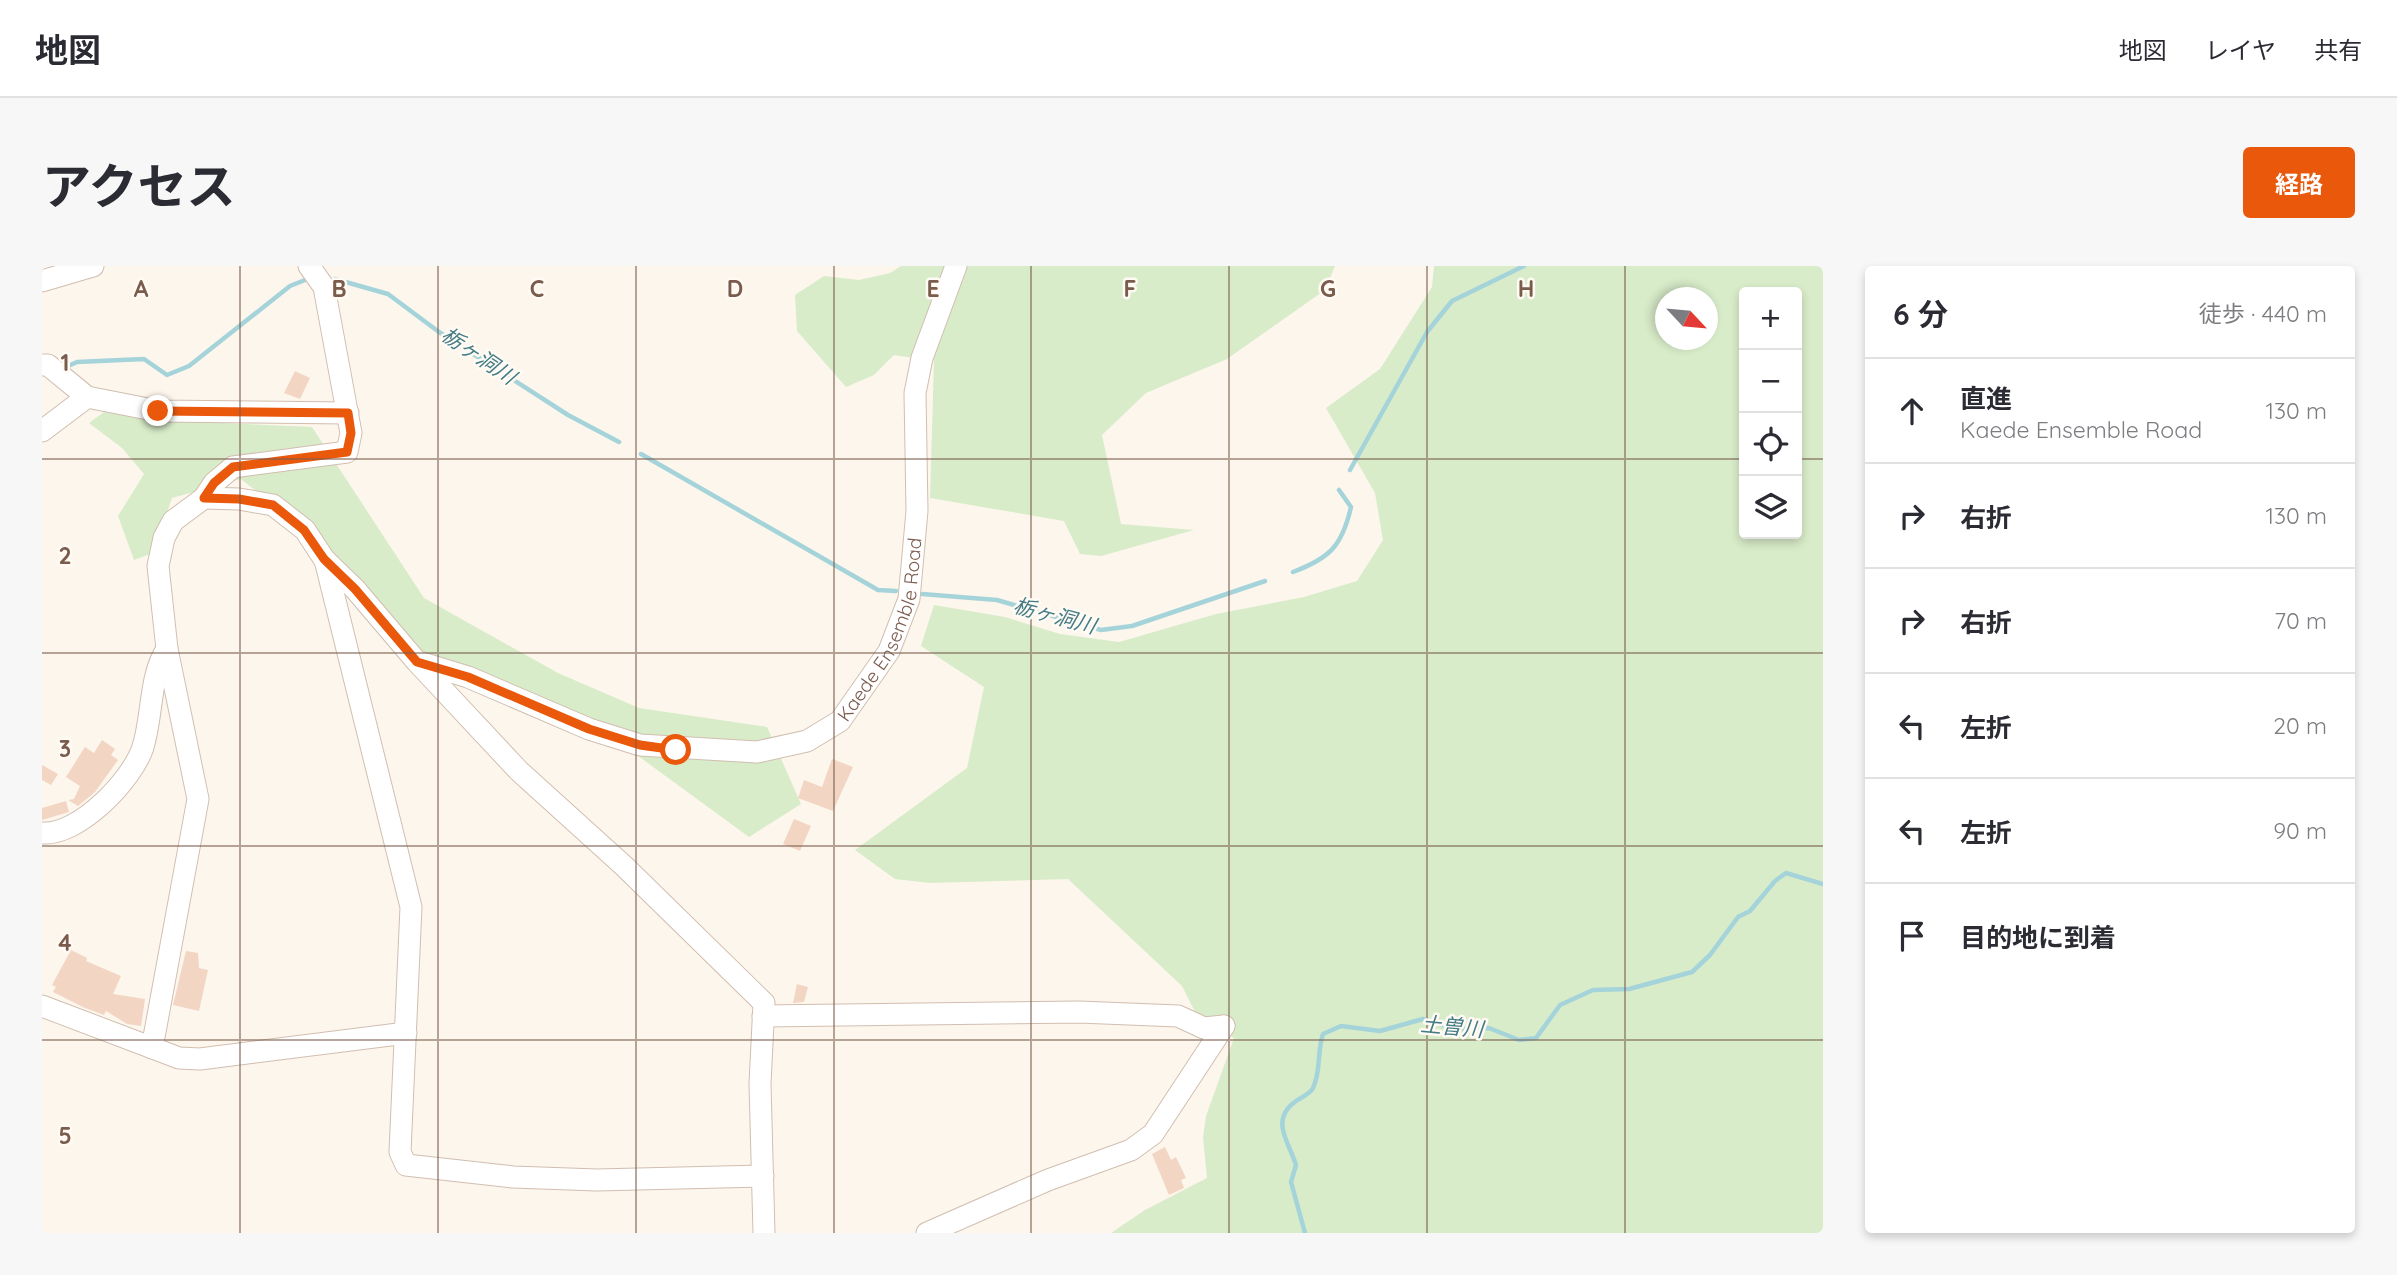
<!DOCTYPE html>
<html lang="ja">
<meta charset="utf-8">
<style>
body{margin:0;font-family:Quicksand,"Noto Sans JP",sans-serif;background:#f7f7f7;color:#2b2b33}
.controls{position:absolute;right:21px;top:21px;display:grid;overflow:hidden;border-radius:7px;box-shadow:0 4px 10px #0003}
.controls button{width:63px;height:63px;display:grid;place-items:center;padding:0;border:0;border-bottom:2px solid #e1e1e2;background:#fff;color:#2b2b33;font:35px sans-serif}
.compass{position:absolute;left:1613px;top:21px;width:63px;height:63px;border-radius:50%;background:#fff;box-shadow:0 4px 10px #0003;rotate:116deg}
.stop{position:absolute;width:21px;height:21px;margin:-16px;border:5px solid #ea580c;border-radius:50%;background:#fff}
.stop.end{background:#ea580c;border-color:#fff;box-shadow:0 2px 7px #0008}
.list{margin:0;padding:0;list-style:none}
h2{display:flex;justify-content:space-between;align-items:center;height:91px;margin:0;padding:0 28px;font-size:30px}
h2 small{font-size:23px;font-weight:400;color:#7c7c81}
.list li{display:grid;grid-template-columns:46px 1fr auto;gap:21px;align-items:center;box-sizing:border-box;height:105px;padding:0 28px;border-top:2px solid #e1e1e2}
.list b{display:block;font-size:26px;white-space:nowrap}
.list p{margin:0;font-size:23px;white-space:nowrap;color:#7c7c81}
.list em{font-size:23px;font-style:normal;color:#7c7c81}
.icon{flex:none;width:38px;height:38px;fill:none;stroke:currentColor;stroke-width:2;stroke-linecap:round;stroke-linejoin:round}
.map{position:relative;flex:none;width:1781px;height:967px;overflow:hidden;border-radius:7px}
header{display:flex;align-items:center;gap:42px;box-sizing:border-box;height:98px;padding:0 35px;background:#fff;border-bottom:2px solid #e1e1e2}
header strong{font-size:33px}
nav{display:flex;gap:38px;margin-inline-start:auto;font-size:24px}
.intro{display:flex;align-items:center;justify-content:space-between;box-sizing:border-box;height:168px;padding:0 42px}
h1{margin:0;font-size:49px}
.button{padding:18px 32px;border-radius:7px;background:#ea580c;color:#fff;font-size:24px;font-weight:700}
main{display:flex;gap:42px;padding:0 42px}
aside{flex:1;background:#fff;border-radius:7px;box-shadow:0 4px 10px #0003}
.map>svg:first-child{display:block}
</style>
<header>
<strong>地図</strong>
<nav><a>地図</a><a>レイヤ</a><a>共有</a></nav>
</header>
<div class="intro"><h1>アクセス</h1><a class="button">経路</a></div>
<main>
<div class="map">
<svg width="1781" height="967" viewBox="0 0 1781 967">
<rect width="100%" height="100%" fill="#fdf6ec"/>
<!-- green -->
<g fill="#d8ecc9" fill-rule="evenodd">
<path d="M 859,0 L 1293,0 L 1283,24 L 1185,93 L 1104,127 L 1060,169 L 1079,258 L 1152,264 L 1059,290 L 1038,288 L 1022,255 L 888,232 L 892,95 L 852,89 L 832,109 L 804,121 L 755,65 L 753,29 L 782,10 L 817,14 L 848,7 Z"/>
<path d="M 1392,0 L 1781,0 L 1781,967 L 1069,967 L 1103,944 L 1165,912 L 1161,871 L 1164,850 L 1192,772 L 1155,750 L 1140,720 L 1026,613 L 888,617 L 853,613 L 813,584 L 925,502 L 942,421 L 879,380 L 892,339 L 963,351 L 1018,368 L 1077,376 L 1174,348 L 1262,331 L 1315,315 L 1341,274 L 1333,227 L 1284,142 L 1338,103 L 1390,21 ZM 1702,26 L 1755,26 L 1755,268 L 1702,268 ZM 1624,32 L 1666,32 L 1666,74 L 1624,74 Z"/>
<path d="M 62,146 L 112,154 L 270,161 L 382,332 L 516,407 L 597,442 L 725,461 L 759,538 L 707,571 L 588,484 L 493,429 L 379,385 L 285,282 L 199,213 L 130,232 L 111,287 L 92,294 L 76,250 L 102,208 L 80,182 L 47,157 Z"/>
</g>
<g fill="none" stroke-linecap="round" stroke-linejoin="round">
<!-- stream -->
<g stroke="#a5d3da" stroke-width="4.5">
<path d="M 293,13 L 346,28 L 397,66 L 526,149 L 577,176"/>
<path d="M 24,101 L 35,96 L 102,93 L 125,109 L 147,100 L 248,20 L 263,14"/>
<path d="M 599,188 L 836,324 L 854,325"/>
<path d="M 1308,204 L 1385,66 L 1410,35 L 1482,0"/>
<path d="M 1251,306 C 1288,292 1300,280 1309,241 L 1297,224"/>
<path d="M 880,328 L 955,334 L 1059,364 L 1090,360 L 1223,315"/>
<path d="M 1263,967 L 1249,916 L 1254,899 C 1247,876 1227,854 1254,835 C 1260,831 1268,828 1271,822 C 1279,806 1275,785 1281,768 L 1299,760 L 1338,765 L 1381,753 L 1413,763 L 1447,762 L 1477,774 L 1494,772 L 1518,739 L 1551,724 L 1587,723 L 1650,706 L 1668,689 L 1696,651 L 1708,645 L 1733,615 L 1744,607 L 1781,618"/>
</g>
</g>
<!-- building -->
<g fill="#f3d5c3">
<path d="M 253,105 L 268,112 L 258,133 L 242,127 Z"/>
<path d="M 60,474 L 73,483 L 69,489 L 76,494 L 53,526 L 36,540 L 26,534 L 32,533 L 38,520 L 24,511 L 43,481 L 52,487 Z"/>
<path d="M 790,493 L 811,501 L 791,545 L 756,532 L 762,514 L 780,521 Z"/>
<path d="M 0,499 L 16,508 L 9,519 L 0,514 Z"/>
<path d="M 24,535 L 27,546 L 0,554 L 0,542 Z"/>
<path d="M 752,553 L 769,560 L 758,585 L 741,578 Z"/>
<path d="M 29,684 L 45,692 L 44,695 L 79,710 L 71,728 L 103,733 L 99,760 L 85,758 L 64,745 L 62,749 L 43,742 L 11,726 L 14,721 L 10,719 Z"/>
<path d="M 144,685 L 156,687 L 157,702 L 166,704 L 157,745 L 131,739 Z"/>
<path d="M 755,718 L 766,721 L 762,736 L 751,737 Z"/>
<path d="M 1123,881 L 1129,894 L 1134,891 L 1144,912 L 1139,914 L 1142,922 L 1127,929 L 1110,888 Z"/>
</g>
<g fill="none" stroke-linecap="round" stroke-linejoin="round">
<defs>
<g id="minor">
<path d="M 0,15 L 51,0"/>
<path d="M 0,99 L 6,99 L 45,131 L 116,145 L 306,147"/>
<path d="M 0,165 L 45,131"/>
<path d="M 162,232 L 197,233 L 231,239 L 263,264 L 282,293 L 313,323 L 375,396 L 477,505 L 582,600 L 722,737 L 718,818 L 722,967"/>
<path d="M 283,294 L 369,641 L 358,886 L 364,899 L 471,911 L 555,914 L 721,910"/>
<path id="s1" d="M 377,396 L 426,411 L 547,463 L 598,479 L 715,486 L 765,475 L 798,455 L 847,385 L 867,333 L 875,245 L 873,127 L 880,92 L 914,0"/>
<path d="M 0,567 C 37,570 91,513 101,481 C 111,449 107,410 125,383"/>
<path d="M 0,740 L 137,792 L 158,793 L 364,767"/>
<path d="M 721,750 L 1037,746 L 1136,750 L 1162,762 L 1182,760"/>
<path d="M 110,782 L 156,533 L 125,383 L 116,300 L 122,272 L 131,255 L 162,232 L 172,217 L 191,201 L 305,186 L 309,167 L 282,21 L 267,0"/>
<path d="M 885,967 L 1006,914 L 1089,884 L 1111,868 L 1182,760"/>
</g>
</defs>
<!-- minor casing -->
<use href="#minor" stroke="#d1beb0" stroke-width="23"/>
<!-- minor -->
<use href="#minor" stroke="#fff" stroke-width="21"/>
</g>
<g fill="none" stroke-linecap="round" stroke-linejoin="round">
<!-- route -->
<path stroke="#ea580c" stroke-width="9" d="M 116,145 L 306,147 L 309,167 L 305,186 L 191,201 L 172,217 L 162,232 L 197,233 L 231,239 L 262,264 L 282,293 L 313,323 L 375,396 L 426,411 L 547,463 L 598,479 L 634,484"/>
</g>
<!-- grid -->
<path fill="none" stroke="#7a5c4d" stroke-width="2" stroke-opacity="0.55" d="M 198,0 L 198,967M 396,0 L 396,967M 594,0 L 594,967M 792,0 L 792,967M 989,0 L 989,967M 1187,0 L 1187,967M 1385,0 L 1385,967M 1583,0 L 1583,967M 0,193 L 1702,193M 1755,193 L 1781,193M 0,387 L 1781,387M 0,580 L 1781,580M 0,774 L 1781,774"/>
<g text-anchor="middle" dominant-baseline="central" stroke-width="5" stroke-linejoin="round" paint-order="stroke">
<!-- street labels -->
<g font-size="19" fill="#7a5c4d" stroke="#fffaf3">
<text stroke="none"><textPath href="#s1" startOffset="546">Kaede Ensemble Road</textPath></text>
</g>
<!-- water labels -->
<g font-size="21" font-style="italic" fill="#437c86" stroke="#fffaf3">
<text transform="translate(437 89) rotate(34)">栃ヶ洞川</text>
<text transform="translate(1013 349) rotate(15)">栃ヶ洞川</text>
<text transform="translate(1410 760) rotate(5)">土曽川</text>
</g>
</g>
<g font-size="23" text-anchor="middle" font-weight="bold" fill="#7a5c4d" stroke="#fffaf3" stroke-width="5" stroke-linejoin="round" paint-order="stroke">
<text x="99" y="31">A</text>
<text x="297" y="31">B</text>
<text x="495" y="31">C</text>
<text x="693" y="31">D</text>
<text x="891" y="31">E</text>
<text x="1088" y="31">F</text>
<text x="1286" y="31">G</text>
<text x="1484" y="31">H</text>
<text x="23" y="105">1</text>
<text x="23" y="298">2</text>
<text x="23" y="491">3</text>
<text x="23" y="685">4</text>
<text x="23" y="878">5</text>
</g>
</svg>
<div class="controls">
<button>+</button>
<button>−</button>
<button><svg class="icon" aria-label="locate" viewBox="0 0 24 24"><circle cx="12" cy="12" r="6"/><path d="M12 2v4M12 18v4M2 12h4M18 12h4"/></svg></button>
<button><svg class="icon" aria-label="layers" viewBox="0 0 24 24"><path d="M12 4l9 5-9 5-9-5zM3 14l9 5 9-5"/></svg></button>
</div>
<svg class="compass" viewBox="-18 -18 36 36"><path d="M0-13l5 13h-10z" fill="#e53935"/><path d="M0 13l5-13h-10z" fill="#7c7c81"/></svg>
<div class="stop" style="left:634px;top:484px"></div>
<div class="stop end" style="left:116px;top:145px"></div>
</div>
<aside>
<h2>6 分<small>徒歩 · 440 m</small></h2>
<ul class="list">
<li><svg class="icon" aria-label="ahead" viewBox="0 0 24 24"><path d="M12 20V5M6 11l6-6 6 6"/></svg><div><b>直進</b><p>Kaede Ensemble Road</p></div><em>130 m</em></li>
<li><svg class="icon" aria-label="right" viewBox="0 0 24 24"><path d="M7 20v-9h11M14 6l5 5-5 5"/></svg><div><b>右折</b></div><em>130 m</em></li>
<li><svg class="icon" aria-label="right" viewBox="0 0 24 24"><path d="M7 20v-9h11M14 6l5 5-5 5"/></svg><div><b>右折</b></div><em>70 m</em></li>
<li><svg class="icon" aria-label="left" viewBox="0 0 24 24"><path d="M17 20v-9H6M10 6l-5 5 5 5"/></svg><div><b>左折</b></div><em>20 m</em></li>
<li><svg class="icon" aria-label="left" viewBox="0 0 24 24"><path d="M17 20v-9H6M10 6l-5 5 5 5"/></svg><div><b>左折</b></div><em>90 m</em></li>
<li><svg class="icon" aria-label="arrive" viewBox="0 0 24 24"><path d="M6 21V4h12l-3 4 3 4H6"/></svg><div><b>目的地に到着</b></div></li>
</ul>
</aside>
</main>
